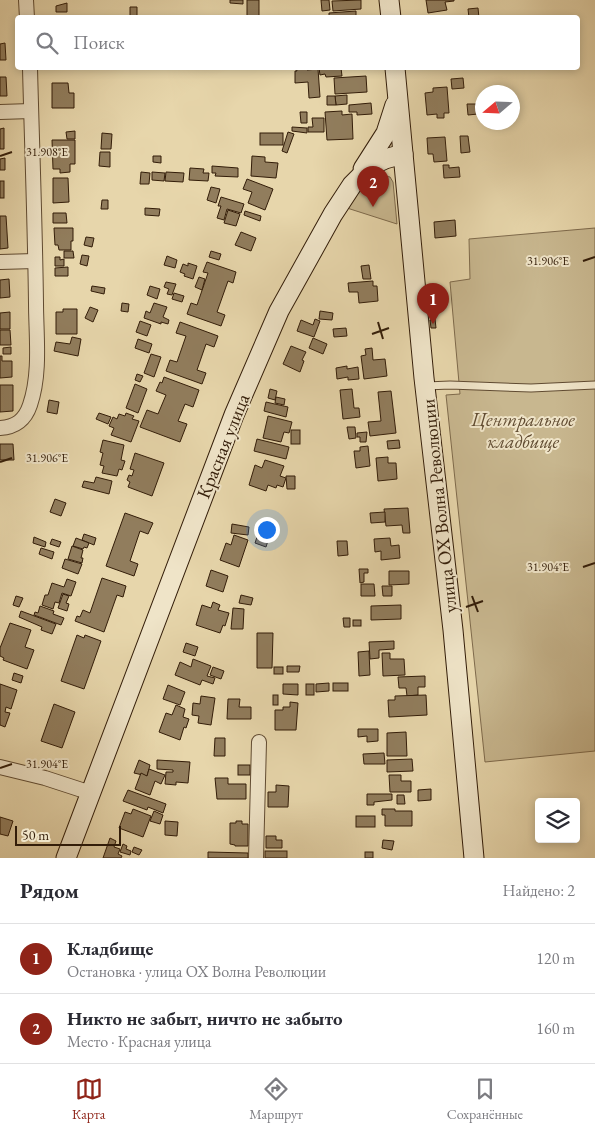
<!DOCTYPE html>
<html lang="ru">
<meta charset="utf-8">
<style>
body{margin:0;font-family:"EB Garamond",serif;background:#f7f7f7;color:#2b2b33}
.controls{position:absolute;right:15px;bottom:15px;display:grid;overflow:hidden;border-radius:5px;box-shadow:0 2px 8px #0003}
.controls button{width:45px;height:45px;display:grid;place-items:center;padding:0;border:0;border-bottom:1px solid #e1e1e2;background:#fff;color:#2b2b33;font:25px sans-serif}
.compass{position:absolute;left:475px;top:85px;width:45px;height:45px;border-radius:50%;background:#fff;box-shadow:0 2px 8px #0003;rotate:251deg}
.scale{position:absolute;left:15px;bottom:12px;width:106px;box-sizing:border-box;padding-left:5px;border:2px solid #331d09;border-top:0;font-size:14px;line-height:18px;white-space:nowrap;color:#331d09;-webkit-text-stroke:4px #efe4c8;paint-order:stroke}
.you{position:absolute;left:266px;top:529px;width:18px;height:18px;margin:-12px;border:4px solid #fff;border-radius:50%;background:#1a73e8;box-shadow:0 0 0 8px #1a73e833}
.badge{display:grid;place-items:center;width:32px;height:32px;border-radius:50%;background:#8f2418;color:#fff;font-size:16px;font-weight:700}
.pin{position:absolute;translate:-50% -41px;filter:drop-shadow(0 1px 2px #0008)}
.pin::after{content:'';position:absolute;top:26px;width:18px;height:15px;background:inherit;clip-path:polygon(0 0,100% 0,50% 100%)}
.list{margin:0;padding:0;list-style:none}
h2{display:flex;justify-content:space-between;align-items:center;height:65px;margin:0;padding:0 20px;font-size:21px}
h2 small{font-size:16px;font-weight:400;color:#7c7c81}
.list li{display:grid;grid-template-columns:32px 1fr auto;gap:15px;align-items:center;box-sizing:border-box;height:70px;padding:0 20px;border-top:1px solid #e1e1e2}
.list b{display:block;font-size:19px;white-space:nowrap}
.list p{margin:0;font-size:16px;white-space:nowrap;color:#7c7c81}
.list em{font-size:16px;font-style:normal;color:#7c7c81}
.icon{flex:none;width:28px;height:28px;fill:none;stroke:currentColor;stroke-width:2;stroke-linecap:round;stroke-linejoin:round}
.map{position:relative;flex:none;width:595px;height:858px;overflow:hidden}
.search{position:absolute;background:#fff;box-shadow:0 2px 8px #0003;left:15px;right:15px;top:15px;height:55px;display:flex;align-items:center;gap:12px;box-sizing:border-box;padding:0 18px;border-radius:5px;color:#7c7c81;font-size:19px}
.sheet{height:205px;background:#fff}
nav{display:flex;justify-content:space-around;align-items:center;box-sizing:border-box;height:70px;border-top:1px solid #e1e1e2;background:#fff;font-size:14px;color:#7c7c81}
nav a{display:grid;justify-items:center;gap:2px}
nav .on{color:#8f2418}
.map>svg:first-child{display:block}
</style>
<div class="map">
<svg width="595" height="858" viewBox="0 0 595 858">
<rect width="100%" height="100%" fill="#e7d6ab"/>
<filter id="stains"><feTurbulence type="fractalNoise" baseFrequency=".004" numOctaves="4"/><feColorMatrix values="0 0 0 0 .2 0 0 0 0 .09 0 0 0 0 .02 0 0 0 .5 -.17"/></filter>
<radialGradient id="worn" r=".72"><stop offset=".6" stop-color="#630" stop-opacity="0"/><stop offset="1" stop-color="#630" stop-opacity=".3"/></radialGradient>
<!-- green -->
<g fill="#c8b78f" stroke="#7e6a4c">
<path d="M 381,175 L 390,177 L 393,182 L 397,224 L 347,208 L 366,183 Z"/>
<path d="M 595,228 L 595,751 L 485,762 L 446,395 L 460,394 L 450,282 L 470,279 L 469,239 Z"/>
</g>
<!-- building -->
<g fill="#917d5d" stroke="#331d09">
<path d="M 230,0 L 243,0 L 243,4 L 230,3 Z"/>
<rect x="247" y="0" width="12" height="18"/>
<path d="M 321,0 L 329,0 L 330,10 L 322,11 Z"/>
<path d="M 361,0 L 361,9 L 333,11 L 332,1 Z"/>
<path d="M 426,0 L 454,0 L 454,1 L 445,2 L 447,10 L 428,13 Z"/>
<path d="M 67,3 L 67,12 L 56,12 L 56,6 Z"/>
<path d="M 130,7 L 137,7 L 137,18 L 130,17 Z"/>
<path d="M 478,8 L 479,18 L 469,18 L 468,9 Z"/>
<path d="M 356,11 L 356,17 L 360,18 L 329,18 L 329,13 Z"/>
<path d="M 5,43 L 6,60 L 0,60 L 0,44 Z"/>
<path d="M 296,68 L 307,68 L 307,70 L 318,69 L 320,97 L 309,98 L 308,82 L 295,83 L 295,71 L 297,71 Z"/>
<path d="M 319,68 L 341,68 L 342,76 L 326,77 L 325,74 L 320,75 Z"/>
<path d="M 366,76 L 367,92 L 335,94 L 334,78 Z"/>
<path d="M 0,77 L 6,77 L 7,96 L 0,96 Z"/>
<path d="M 463,78 L 464,88 L 452,89 L 451,79 Z"/>
<path d="M 52,83 L 68,83 L 69,93 L 74,93 L 74,108 L 52,108 Z"/>
<path d="M 447,87 L 449,113 L 444,113 L 444,118 L 437,118 L 437,114 L 427,115 L 425,93 L 433,92 L 433,88 Z"/>
<path d="M 347,95 L 347,104 L 336,105 L 335,96 Z"/>
<path d="M 327,96 L 335,96 L 336,105 L 327,105 Z"/>
<path d="M 371,103 L 372,114 L 357,115 L 357,112 L 349,112 L 349,105 Z"/>
<path d="M 467,104 L 477,104 L 478,114 L 468,115 Z"/>
<path d="M 342,111 L 342,115 L 352,114 L 353,139 L 327,140 L 325,112 Z"/>
<path d="M 300,112 L 307,112 L 307,123 L 301,123 Z"/>
<path d="M 312,118 L 324,118 L 324,132 L 308,132 L 308,127 L 313,127 Z"/>
<path d="M 292,127 L 307,128 L 307,133 L 292,131 Z"/>
<path d="M 4,128 L 4,149 L 0,149 L 0,129 Z"/>
<path d="M 75,131 L 75,139 L 67,139 L 66,132 Z"/>
<path d="M 288,132 L 294,134 L 287,153 L 282,151 Z"/>
<path d="M 102,133 L 112,134 L 111,149 L 101,149 Z"/>
<rect x="260" y="133" width="23" height="12"/>
<path d="M 460,136 L 468,136 L 470,152 L 461,153 Z"/>
<path d="M 445,137 L 447,161 L 434,162 L 433,154 L 428,154 L 427,138 Z"/>
<path d="M 52,140 L 75,140 L 75,164 L 70,164 L 70,172 L 60,173 L 60,169 L 53,169 Z"/>
<path d="M 100,152 L 110,152 L 110,167 L 99,166 Z"/>
<path d="M 153,156 L 161,156 L 161,163 L 153,162 Z"/>
<path d="M 252,156 L 265,157 L 265,162 L 278,163 L 276,178 L 251,176 Z"/>
<path d="M 5,158 L 5,170 L 0,170 L 0,159 Z"/>
<path d="M 443,165 L 449,165 L 449,168 L 459,167 L 460,177 L 444,178 Z"/>
<path d="M 212,166 L 238,168 L 238,177 L 215,176 L 216,173 L 212,173 Z"/>
<path d="M 190,168 L 204,169 L 203,173 L 209,173 L 208,181 L 189,180 Z"/>
<path d="M 141,172 L 150,173 L 149,184 L 140,184 Z"/>
<path d="M 152,172 L 165,173 L 164,181 L 152,180 Z"/>
<path d="M 166,172 L 184,173 L 183,182 L 165,181 Z"/>
<path d="M 53,178 L 68,178 L 69,202 L 53,203 Z"/>
<path d="M 247,179 L 273,189 L 265,210 L 248,203 L 252,192 L 243,189 Z"/>
<rect x="0" y="181" width="4" height="17"/>
<path d="M 211,187 L 220,189 L 216,203 L 207,200 Z"/>
<path d="M 221,197 L 244,204 L 241,213 L 227,209 L 224,220 L 217,218 L 221,206 L 218,206 Z"/>
<path d="M 102,200 L 108,200 L 108,209 L 101,209 Z"/>
<path d="M 145,208 L 160,209 L 159,216 L 145,215 Z"/>
<path d="M 228,210 L 240,214 L 236,226 L 224,223 Z"/>
<path d="M 245,211 L 261,216 L 260,221 L 244,215 Z"/>
<path d="M 53,213 L 66,213 L 67,223 L 53,223 Z"/>
<path d="M 0,216 L 6,216 L 8,248 L 0,249 Z"/>
<path d="M 455,220 L 456,236 L 435,238 L 434,222 Z"/>
<path d="M 54,228 L 73,228 L 73,241 L 71,241 L 71,250 L 59,250 L 58,245 L 55,245 Z"/>
<path d="M 241,232 L 256,238 L 251,251 L 235,245 Z"/>
<path d="M 86,237 L 94,238 L 92,247 L 84,245 Z"/>
<path d="M 64,251 L 73,251 L 74,258 L 64,258 Z"/>
<path d="M 211,251 L 221,254 L 219,260 L 209,257 Z"/>
<path d="M 82,255 L 89,256 L 87,266 L 80,264 Z"/>
<path d="M 167,256 L 177,260 L 175,268 L 164,265 Z"/>
<path d="M 55,257 L 60,257 L 60,260 L 64,259 L 64,266 L 55,266 Z"/>
<path d="M 207,262 L 236,272 L 233,283 L 228,281 L 217,312 L 225,315 L 221,326 L 187,314 L 191,303 L 197,305 L 208,273 L 203,272 Z"/>
<path d="M 188,263 L 197,266 L 193,279 L 184,276 L 185,274 L 180,272 L 183,264 L 188,266 Z"/>
<path d="M 369,265 L 371,279 L 363,279 L 361,266 Z"/>
<path d="M 68,267 L 68,276 L 55,276 L 55,268 Z"/>
<path d="M 199,277 L 205,279 L 202,290 L 195,287 Z"/>
<path d="M 9,279 L 10,297 L 0,298 L 0,280 Z"/>
<path d="M 373,281 L 373,286 L 377,286 L 378,301 L 359,303 L 358,292 L 349,292 L 348,283 Z"/>
<path d="M 166,282 L 176,284 L 172,295 L 167,294 L 169,289 L 164,287 Z"/>
<path d="M 92,286 L 105,288 L 104,294 L 91,291 Z"/>
<path d="M 150,286 L 160,289 L 157,299 L 147,295 Z"/>
<path d="M 174,293 L 184,296 L 182,302 L 172,299 Z"/>
<path d="M 122,303 L 129,304 L 128,312 L 121,311 Z"/>
<path d="M 154,303 L 167,307 L 163,317 L 169,320 L 168,324 L 161,322 L 161,324 L 144,318 L 146,311 L 150,313 Z"/>
<path d="M 90,307 L 98,310 L 93,322 L 85,318 Z"/>
<path d="M 63,309 L 77,309 L 77,334 L 56,334 L 56,312 L 63,312 Z"/>
<path d="M 320,311 L 333,313 L 332,320 L 319,319 Z"/>
<path d="M 10,312 L 10,329 L 0,329 L 0,313 Z"/>
<path d="M 315,319 L 320,321 L 314,337 L 297,331 L 301,320 L 313,325 Z"/>
<path d="M 435,319 L 436,328 L 431,328 L 430,320 Z"/>
<path d="M 140,321 L 151,325 L 147,336 L 136,332 Z"/>
<path d="M 180,322 L 218,336 L 214,347 L 206,344 L 197,370 L 206,373 L 202,384 L 166,371 L 170,360 L 177,362 L 186,336 L 176,333 Z"/>
<path d="M 346,328 L 347,336 L 334,337 L 333,329 Z"/>
<path d="M 0,330 L 10,330 L 11,345 L 0,345 Z"/>
<path d="M 72,337 L 81,339 L 78,356 L 54,351 L 56,342 L 70,344 Z"/>
<path d="M 313,338 L 327,344 L 323,354 L 309,348 Z"/>
<path d="M 138,339 L 152,344 L 149,353 L 135,348 Z"/>
<path d="M 291,346 L 306,352 L 302,360 L 304,361 L 300,372 L 283,364 Z"/>
<path d="M 11,347 L 11,354 L 3,354 L 3,348 Z"/>
<path d="M 372,348 L 373,360 L 385,359 L 387,376 L 364,379 L 361,356 L 366,355 L 365,349 Z"/>
<path d="M 151,354 L 161,357 L 154,377 L 144,373 Z"/>
<path d="M 0,356 L 2,356 L 2,361 L 12,361 L 12,377 L 0,378 Z"/>
<path d="M 347,366 L 347,369 L 358,367 L 359,379 L 348,380 L 348,377 L 337,379 L 336,368 Z"/>
<path d="M 137,374 L 143,376 L 140,382 L 135,380 Z"/>
<path d="M 164,377 L 199,390 L 193,407 L 185,404 L 178,421 L 187,424 L 180,442 L 140,427 L 147,410 L 158,414 L 166,395 L 156,391 L 160,382 L 162,383 Z"/>
<path d="M 135,384 L 147,389 L 138,413 L 126,408 Z"/>
<path d="M 0,385 L 13,385 L 13,411 L 0,412 Z"/>
<path d="M 270,389 L 277,391 L 275,400 L 268,398 Z"/>
<path d="M 352,389 L 354,408 L 359,408 L 360,417 L 343,419 L 340,390 Z"/>
<path d="M 391,391 L 396,433 L 370,436 L 368,422 L 381,421 L 378,392 Z"/>
<path d="M 276,397 L 285,399 L 284,405 L 275,403 Z"/>
<path d="M 49,400 L 59,402 L 57,414 L 47,412 Z"/>
<path d="M 266,402 L 288,407 L 286,417 L 264,411 Z"/>
<path d="M 99,413 L 111,417 L 108,424 L 96,419 Z"/>
<path d="M 126,413 L 134,416 L 132,419 L 139,421 L 131,442 L 111,435 L 114,428 L 109,426 L 113,417 L 117,419 L 119,414 L 125,416 Z"/>
<path d="M 268,416 L 292,422 L 289,433 L 284,432 L 281,442 L 263,438 Z"/>
<path d="M 347,427 L 355,427 L 356,438 L 349,439 Z"/>
<rect x="291" y="430" width="9" height="14"/>
<path d="M 367,432 L 366,442 L 360,442 L 360,437 L 357,437 L 357,433 Z"/>
<path d="M 257,439 L 289,447 L 286,459 L 254,451 Z"/>
<path d="M 103,440 L 124,445 L 121,460 L 125,461 L 122,470 L 119,469 L 117,476 L 102,473 L 104,466 L 100,465 L 103,453 L 100,452 Z"/>
<path d="M 399,440 L 400,448 L 388,449 L 387,441 Z"/>
<path d="M 0,444 L 13,444 L 14,460 L 0,460 Z"/>
<path d="M 368,446 L 370,466 L 356,468 L 354,451 L 360,451 L 360,447 Z"/>
<path d="M 135,453 L 164,463 L 152,496 L 128,487 L 130,482 L 127,480 L 129,475 L 132,476 L 134,470 L 130,469 Z"/>
<path d="M 388,457 L 388,463 L 396,463 L 397,479 L 378,481 L 376,458 Z"/>
<path d="M 265,460 L 284,466 L 280,476 L 286,478 L 283,487 L 277,485 L 276,488 L 268,485 L 266,491 L 249,485 L 255,465 L 262,468 Z"/>
<path d="M 286,476 L 295,476 L 295,489 L 287,489 Z"/>
<path d="M 96,477 L 112,481 L 109,494 L 82,487 L 84,481 L 94,483 Z"/>
<path d="M 55,499 L 66,503 L 61,516 L 50,512 Z"/>
<path d="M 408,508 L 410,533 L 403,533 L 402,525 L 386,526 L 384,509 Z"/>
<path d="M 385,512 L 385,522 L 371,523 L 370,513 Z"/>
<path d="M 125,513 L 153,523 L 148,534 L 140,531 L 130,561 L 138,564 L 134,576 L 106,566 Z"/>
<path d="M 232,524 L 249,527 L 248,535 L 231,533 Z"/>
<path d="M 261,525 L 272,528 L 266,547 L 255,543 Z"/>
<path d="M 84,534 L 96,538 L 94,545 L 82,540 Z"/>
<path d="M 234,535 L 248,540 L 239,567 L 220,560 L 226,543 L 231,545 Z"/>
<path d="M 34,537 L 46,542 L 45,547 L 33,543 Z"/>
<path d="M 76,538 L 89,543 L 87,548 L 84,547 L 83,549 L 73,546 Z"/>
<path d="M 390,538 L 391,546 L 399,545 L 400,558 L 381,560 L 381,551 L 375,552 L 374,539 Z"/>
<path d="M 52,539 L 61,542 L 59,547 L 50,544 Z"/>
<path d="M 337,541 L 347,541 L 348,555 L 338,556 Z"/>
<path d="M 72,546 L 83,550 L 81,558 L 83,558 L 82,563 L 68,559 Z"/>
<path d="M 41,548 L 54,552 L 52,559 L 39,554 Z"/>
<path d="M 65,559 L 82,564 L 78,574 L 62,568 Z"/>
<path d="M 359,569 L 368,569 L 368,573 L 364,573 L 364,582 L 360,583 Z"/>
<path d="M 211,570 L 228,576 L 223,592 L 206,586 Z"/>
<path d="M 389,571 L 409,571 L 409,584 L 389,585 Z"/>
<path d="M 102,578 L 126,586 L 123,597 L 117,595 L 104,632 L 75,621 L 77,616 L 80,617 L 83,610 L 90,613 Z"/>
<path d="M 67,579 L 76,582 L 71,596 L 62,593 L 59,603 L 55,602 L 53,609 L 42,605 L 45,595 L 48,595 L 52,583 L 64,587 Z"/>
<path d="M 361,584 L 374,584 L 375,596 L 361,596 Z"/>
<path d="M 382,586 L 392,586 L 392,596 L 383,596 Z"/>
<path d="M 63,594 L 69,596 L 66,603 L 69,604 L 67,611 L 58,608 Z"/>
<path d="M 241,595 L 253,598 L 251,605 L 239,603 Z"/>
<path d="M 16,596 L 23,598 L 19,607 L 13,605 Z"/>
<path d="M 213,602 L 220,605 L 218,610 L 229,613 L 225,626 L 223,625 L 220,633 L 196,625 L 202,605 L 211,608 Z"/>
<path d="M 401,605 L 401,619 L 371,620 L 371,606 Z"/>
<path d="M 40,606 L 54,611 L 53,614 L 64,618 L 61,625 L 34,615 L 35,612 L 38,613 Z"/>
<path d="M 233,608 L 244,609 L 243,629 L 231,629 Z"/>
<path d="M 21,611 L 56,624 L 52,634 L 41,630 L 42,627 L 19,617 Z"/>
<path d="M 343,618 L 350,618 L 350,627 L 344,627 Z"/>
<rect x="353" y="620" width="8" height="6"/>
<path d="M 10,623 L 31,630 L 25,647 L 34,650 L 27,669 L 3,660 L 4,658 L 0,656 L 0,648 Z"/>
<path d="M 257,633 L 273,633 L 272,668 L 257,668 Z"/>
<path d="M 77,635 L 84,638 L 85,635 L 101,641 L 84,689 L 61,681 Z"/>
<path d="M 394,641 L 394,649 L 379,650 L 379,658 L 370,659 L 369,642 Z"/>
<path d="M 186,643 L 198,647 L 195,656 L 183,652 Z"/>
<path d="M 369,651 L 370,675 L 359,676 L 358,652 Z"/>
<path d="M 382,653 L 390,653 L 390,659 L 404,659 L 405,675 L 383,676 Z"/>
<path d="M 193,659 L 211,666 L 207,676 L 215,678 L 213,684 L 202,680 L 200,685 L 175,675 L 180,662 L 191,667 Z"/>
<path d="M 287,666 L 300,666 L 299,672 L 287,672 Z"/>
<path d="M 213,667 L 224,671 L 221,679 L 210,675 Z"/>
<rect x="274" y="667" width="9" height="7"/>
<path d="M 14,673 L 23,676 L 21,683 L 12,680 Z"/>
<path d="M 425,676 L 425,687 L 418,687 L 418,695 L 407,696 L 406,688 L 399,688 L 398,677 Z"/>
<path d="M 329,683 L 329,691 L 316,692 L 316,684 Z"/>
<rect x="333" y="683" width="15" height="8"/>
<path d="M 0,684 L 17,690 L 11,709 L 6,707 L 5,712 L 10,713 L 5,727 L 0,725 Z"/>
<path d="M 283,684 L 298,684 L 298,695 L 283,694 Z"/>
<rect x="306" y="684" width="8" height="11"/>
<path d="M 168,685 L 185,692 L 180,705 L 163,699 Z"/>
<rect x="273" y="695" width="5" height="10"/>
<path d="M 426,695 L 427,715 L 389,717 L 388,700 L 395,700 L 395,696 Z"/>
<path d="M 201,696 L 215,698 L 211,725 L 198,723 L 199,716 L 192,715 L 193,703 L 200,704 Z"/>
<path d="M 228,699 L 240,699 L 239,707 L 251,707 L 251,719 L 227,719 Z"/>
<path d="M 290,702 L 298,703 L 296,730 L 275,730 L 275,710 L 283,710 L 283,707 L 290,707 Z"/>
<path d="M 54,704 L 75,712 L 62,748 L 41,741 Z"/>
<path d="M 176,705 L 185,709 L 183,717 L 189,719 L 186,728 L 184,727 L 180,740 L 159,732 L 166,713 L 172,715 Z"/>
<path d="M 358,729 L 378,729 L 378,741 L 367,742 L 367,736 L 358,737 Z"/>
<path d="M 406,732 L 407,756 L 387,756 L 387,733 Z"/>
<path d="M 215,738 L 225,738 L 225,756 L 214,756 Z"/>
<path d="M 384,753 L 385,764 L 364,764 L 363,754 Z"/>
<path d="M 412,759 L 413,771 L 387,772 L 387,760 Z"/>
<path d="M 139,760 L 150,765 L 147,776 L 134,773 Z"/>
<path d="M 157,760 L 190,762 L 188,783 L 176,782 L 176,785 L 165,784 L 166,772 L 173,772 L 173,770 L 157,769 Z"/>
<rect x="238" y="765" width="12" height="10"/>
<path d="M 149,769 L 165,775 L 161,784 L 155,781 L 150,795 L 135,789 L 141,773 L 147,776 Z"/>
<path d="M 389,775 L 401,775 L 401,781 L 411,781 L 411,792 L 390,792 Z"/>
<path d="M 215,778 L 228,778 L 228,784 L 246,784 L 246,799 L 217,799 Z"/>
<path d="M 276,785 L 289,786 L 288,807 L 268,807 L 268,792 L 276,792 Z"/>
<path d="M 431,789 L 431,800 L 418,801 L 418,790 Z"/>
<path d="M 128,790 L 166,804 L 163,813 L 148,807 L 147,810 L 123,801 Z"/>
<path d="M 367,794 L 392,794 L 392,800 L 374,802 L 374,805 L 367,805 Z"/>
<path d="M 397,795 L 404,795 L 405,804 L 397,804 Z"/>
<path d="M 133,809 L 151,816 L 143,837 L 119,828 L 125,812 L 131,814 Z"/>
<path d="M 382,809 L 395,809 L 395,811 L 412,811 L 412,826 L 385,826 L 385,815 L 382,815 Z"/>
<path d="M 154,811 L 163,815 L 160,824 L 150,821 Z"/>
<rect x="356" y="816" width="19" height="11"/>
<path d="M 0,817 L 13,821 L 8,836 L 0,834 Z"/>
<path d="M 165,821 L 178,822 L 177,836 L 165,835 Z"/>
<path d="M 236,821 L 242,821 L 242,824 L 248,824 L 248,846 L 235,846 L 235,845 L 230,844 L 230,823 L 236,823 Z"/>
<path d="M 266,836 L 276,836 L 276,840 L 282,840 L 282,848 L 266,848 Z"/>
<path d="M 110,838 L 116,841 L 114,847 L 120,849 L 118,854 L 122,856 L 121,858 L 103,858 Z"/>
<path d="M 383,840 L 394,841 L 392,850 L 382,848 Z"/>
<path d="M 123,844 L 127,846 L 126,849 L 131,851 L 130,855 L 120,852 Z"/>
<path d="M 134,847 L 142,850 L 139,855 L 132,852 Z"/>
<rect x="265" y="851" width="22" height="7"/>
<path d="M 208,852 L 248,853 L 248,858 L 208,858 Z"/>
<rect x="365" y="852" width="8" height="6"/>
</g>
<g fill="none" stroke-linecap="round" stroke-linejoin="round">
<defs>
<path id="lane" d="M 426,386 L 450,385 L 531,388 L 595,385"/>
<g id="street">
<path d="M 26,0 L 27,18"/>
<path d="M 0,112 L 31,111"/>
<path d="M 0,262 L 35,261"/>
<path d="M 0,428 C 16,427 25,420 30,405 C 41,373 36,335 36,303 C 35,224 32,146 30,68"/>
<path d="M 0,767 L 45,778 L 91,793"/>
<path d="M 256,858 L 259,742"/>
</g>
<g id="secondary">
<path d="M 389,0 L 391,18"/>
<path d="M 395,68 L 424,378 L 453,630 L 474,858"/>
<path d="M 363,169 L 386,133 L 395,105"/>
<path d="M 66,858 L 234,415 L 279,311 L 333,214 L 352,185 L 372,165 L 385,159 L 403,154"/>
</g>
</defs>
<!-- lane casing -->
<use href="#lane" stroke="#604b32" stroke-width="9"/>
<!-- street casing -->
<use href="#street" stroke="#604b32" stroke-width="16"/>
<!-- secondary casing -->
<use href="#secondary" stroke="#331d09" stroke-width="21"/>
<!-- lane -->
<use href="#lane" stroke="#efe4c8" stroke-width="7"/>
<!-- street -->
<use href="#street" stroke="#efe4c8" stroke-width="14"/>
<!-- secondary -->
<use href="#secondary" stroke="#efe4c8" stroke-width="19"/>
</g>
<!-- ticks -->
<path fill="none" stroke="#331d09" stroke-width="2" d="M 0,156 L 12,152M 583,261 L 595,257M 378,322 L 383,339M 372,334 L 389,328M 0,462 L 12,458M 583,567 L 595,563M 472,596 L 478,612M 466,607 L 483,601M 0,768 L 12,764"/>
<g text-anchor="middle" dominant-baseline="central" stroke-width="4" stroke-linejoin="round" paint-order="stroke">
<!-- park labels -->
<g font-size="19" font-style="italic" fill="#604b31" stroke="#efe4c8">
<text x="523" y="419">Центральное<tspan x="523" dy="22">кладбище</tspan></text>
</g>
<!-- street labels -->
<g font-size="19" fill="#331d09" stroke="#efe4c8">
<text transform="translate(223 446) rotate(-68)">Красная улица</text>
<text transform="translate(439 506) rotate(-96)">улица ОХ Волна Революции</text>
</g>
</g>
<g font-size="12" text-anchor="middle" fill="#331d09" stroke="#efe4c8" stroke-width="4" stroke-linejoin="round" paint-order="stroke">
<text x="47" y="156">31.908°E</text>
<text x="548" y="265">31.906°E</text>
<text x="47" y="462">31.906°E</text>
<text x="548" y="571">31.904°E</text>
<text x="47" y="768">31.904°E</text>
</g>
<rect width="100%" height="100%" filter="url(#stains)"/>
<rect width="100%" height="100%" fill="url(#worn)"/>
</svg>
<div class="controls">
<button><svg class="icon" aria-label="layers" viewBox="0 0 24 24"><path d="M12 4l9 5-9 5-9-5zM3 14l9 5 9-5"/></svg></button>
</div>
<svg class="compass" viewBox="-18 -18 36 36"><path d="M0-13l5 13h-10z" fill="#e53935"/><path d="M0 13l5-13h-10z" fill="#7c7c81"/></svg>
<div class="scale">50 m</div>
<div class="you"></div>
<div class="pin badge" style="left:433px;top:324px">1</div>
<div class="pin badge" style="left:373px;top:207px">2</div>
<div class="search"><svg class="icon" aria-label="search" viewBox="0 0 24 24"><circle cx="10" cy="10" r="6"/><path d="M15 15l6 6"/></svg>Поиск</div>
</div>
<section class="sheet">
<h2>Рядом<small>Найдено: 2</small></h2>
<ul class="list">
<li><span class="badge">1</span><div><b>Кладбище</b><p>Остановка · улица ОХ Волна Революции</p></div><em>120 m</em></li>
<li><span class="badge">2</span><div><b>Никто не забыт, ничто не забыто</b><p>Место · Красная улица</p></div><em>160 m</em></li>
</ul>
</section>
<nav>
<a class="on"><svg class="icon" aria-label="map" viewBox="0 0 24 24"><path d="M3 6l6-2 6 2 6-2v14l-6 2-6-2-6 2zM9 4v14M15 6v14"/></svg>Карта</a>
<a><svg class="icon" aria-label="directions" viewBox="0 0 24 24"><path d="M12 3l9 9-9 9-9-9zM9 14v-3h6M13 9l2 2-2 2"/></svg>Маршрут</a>
<a><svg class="icon" aria-label="saved" viewBox="0 0 24 24"><path d="M7 4h10v16l-5-4-5 4z"/></svg>Сохранённые</a>
</nav>
